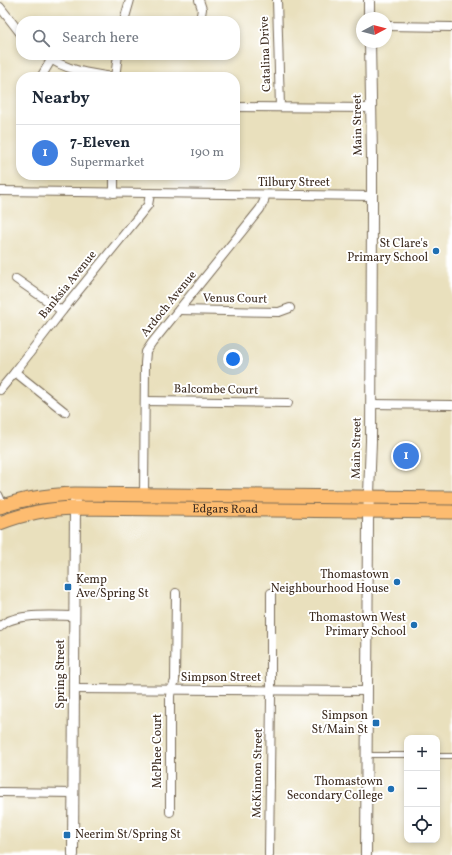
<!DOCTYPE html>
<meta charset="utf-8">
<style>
body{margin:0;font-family:Vollkorn,serif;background:#f6f6f7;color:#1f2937}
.controls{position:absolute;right:12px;bottom:12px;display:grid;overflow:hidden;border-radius:8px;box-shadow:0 2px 6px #0003}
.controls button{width:36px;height:36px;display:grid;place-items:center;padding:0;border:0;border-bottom:1px solid #e0e1e3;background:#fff;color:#1f2937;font:20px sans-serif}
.compass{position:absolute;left:356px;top:12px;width:36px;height:36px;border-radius:50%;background:#fff;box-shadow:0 2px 6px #0003;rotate:83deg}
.you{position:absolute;left:233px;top:359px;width:14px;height:14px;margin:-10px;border:3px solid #fff;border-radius:50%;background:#1a73e8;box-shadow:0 0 0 6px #1a73e833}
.badge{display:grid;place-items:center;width:26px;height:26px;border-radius:50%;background:#d93025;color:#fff;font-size:13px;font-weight:700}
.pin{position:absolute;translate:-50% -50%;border:2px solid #fff;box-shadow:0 1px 4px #0006}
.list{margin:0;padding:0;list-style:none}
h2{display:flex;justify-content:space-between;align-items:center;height:52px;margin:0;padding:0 16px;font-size:17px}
h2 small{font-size:13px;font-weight:400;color:#747a83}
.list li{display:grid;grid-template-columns:26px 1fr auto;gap:12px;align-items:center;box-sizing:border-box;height:56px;padding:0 16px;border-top:1px solid #e0e1e3}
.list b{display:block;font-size:15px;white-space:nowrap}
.list p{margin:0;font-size:13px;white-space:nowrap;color:#747a83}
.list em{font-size:13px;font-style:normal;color:#747a83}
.icon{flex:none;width:22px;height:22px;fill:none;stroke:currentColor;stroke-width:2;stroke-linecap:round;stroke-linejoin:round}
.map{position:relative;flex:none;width:452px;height:855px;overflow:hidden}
.search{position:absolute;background:#fff;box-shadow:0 2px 6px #0003;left:16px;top:16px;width:224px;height:44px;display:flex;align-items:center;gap:10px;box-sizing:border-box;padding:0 14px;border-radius:16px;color:#747a83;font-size:15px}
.panel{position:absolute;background:#fff;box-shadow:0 2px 6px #0003;left:16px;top:72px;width:224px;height:108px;border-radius:16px}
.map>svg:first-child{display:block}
</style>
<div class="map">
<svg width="452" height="855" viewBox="0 0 452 855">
<rect width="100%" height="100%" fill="#fff"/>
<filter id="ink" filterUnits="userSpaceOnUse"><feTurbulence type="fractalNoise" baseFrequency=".025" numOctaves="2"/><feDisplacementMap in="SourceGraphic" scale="8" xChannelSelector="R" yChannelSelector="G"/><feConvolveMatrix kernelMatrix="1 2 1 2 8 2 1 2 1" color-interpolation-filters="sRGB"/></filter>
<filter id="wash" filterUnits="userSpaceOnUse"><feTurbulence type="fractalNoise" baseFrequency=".012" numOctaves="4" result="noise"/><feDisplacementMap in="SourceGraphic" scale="16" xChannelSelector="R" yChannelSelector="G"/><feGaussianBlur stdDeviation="0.9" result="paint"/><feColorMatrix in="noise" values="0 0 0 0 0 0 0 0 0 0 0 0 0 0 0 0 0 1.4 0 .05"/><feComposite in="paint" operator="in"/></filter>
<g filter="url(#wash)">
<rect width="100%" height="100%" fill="#e9e0bd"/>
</g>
<g filter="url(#ink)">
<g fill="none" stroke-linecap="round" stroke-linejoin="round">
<defs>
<g id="service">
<path d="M 0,494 L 4,503"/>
<path d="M 367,755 L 407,755"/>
<path d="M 437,756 L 452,756"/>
</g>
<g id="minor">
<path d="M 199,0 L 202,9 L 200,21"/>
<path d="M 277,0 L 280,107"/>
<path d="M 0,7 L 21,34"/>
<path d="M 124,21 L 130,0"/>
<path d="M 386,26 L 452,27"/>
<path d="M 45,55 C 64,70 91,74 115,77"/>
<path d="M 41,77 L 51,60"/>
<path d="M 115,77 L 118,55"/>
<path d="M 235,107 L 371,108"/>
<path d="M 0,191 L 372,196"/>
<path d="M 114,193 L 114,175"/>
<path d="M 16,279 L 62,311"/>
<path d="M 179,310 L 279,312 L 290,308"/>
<path d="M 15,372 L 65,412"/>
<path d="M 0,390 L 15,372 L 62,311 L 148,205 L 150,194"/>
<path d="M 145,401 L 288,403"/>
<path d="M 371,404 L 452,405"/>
<path d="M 144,494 L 145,363 L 146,352 L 152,343 L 260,209 L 264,201 L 265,195"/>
<path d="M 0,627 C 12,612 56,616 74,616"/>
<path d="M 74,689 L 367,691"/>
<path d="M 0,792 L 73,793"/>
<path d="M 170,812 L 170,696 L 171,690 L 175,681 L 176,593"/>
<path d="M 269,855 L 271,697 L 271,593"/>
</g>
<g id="tertiary">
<path d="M 369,0 L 369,18"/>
<path d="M 73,855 L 75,502"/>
<path d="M 366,855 L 368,521 L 371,441 L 372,214 L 372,156 L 370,42"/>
</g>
<g id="primary">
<path d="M 0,507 C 24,498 49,495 75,494 L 452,498"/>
<path id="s1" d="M 0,523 C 26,513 47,509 75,508 L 452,512"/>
</g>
</defs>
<!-- service casing -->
<use href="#service" stroke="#786a56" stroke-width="6"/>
<!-- minor casing -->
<use href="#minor" stroke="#786a56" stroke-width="10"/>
<!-- tertiary casing -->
<use href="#tertiary" stroke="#786a56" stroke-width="12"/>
<!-- primary casing -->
<use href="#primary" stroke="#786a56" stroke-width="15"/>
<!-- service -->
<use href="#service" stroke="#fff" stroke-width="4"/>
<!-- minor -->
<use href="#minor" stroke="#fff" stroke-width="8"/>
<!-- tertiary -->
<use href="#tertiary" stroke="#fff" stroke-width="10"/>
<!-- primary -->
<use href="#primary" stroke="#fdbc70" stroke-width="13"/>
</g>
</g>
<!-- markers -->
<g fill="#1f6fb2" stroke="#fff" stroke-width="1.5">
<circle cx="436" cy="251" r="4"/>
<circle cx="397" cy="582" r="4"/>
<rect x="64" y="583" width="8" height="8" rx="2"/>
<circle cx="414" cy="625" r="4"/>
<rect x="372" y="719" width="8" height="8" rx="2"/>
<circle cx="391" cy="789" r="4"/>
<rect x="63" y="831" width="8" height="8" rx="2"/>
</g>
<g text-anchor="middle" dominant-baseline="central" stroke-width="4" stroke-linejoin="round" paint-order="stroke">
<!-- street labels -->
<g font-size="12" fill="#3b2a1e" stroke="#fff">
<text transform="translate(266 54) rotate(-92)">Catalina Drive</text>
<text transform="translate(358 125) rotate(-91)">Main Street</text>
<text x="294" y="183">Tilbury Street</text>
<text transform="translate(68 285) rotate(-51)">Banksia Avenue</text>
<text transform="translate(235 299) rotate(1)">Venus Court</text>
<text transform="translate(169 304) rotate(-51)">Ardoch Avenue</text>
<text transform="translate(216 390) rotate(1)">Balcombe Court</text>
<text transform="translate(357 448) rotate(-89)">Main Street</text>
<text stroke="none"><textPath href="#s1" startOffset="227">Edgars Road</textPath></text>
<text transform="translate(61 674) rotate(-90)">Spring Street</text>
<text x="221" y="678">Simpson Street</text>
<text transform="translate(158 751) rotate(-90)">McPhee Court</text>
<text transform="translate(258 773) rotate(-89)">McKinnon Street</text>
</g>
<!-- poi labels -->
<g font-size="12" fill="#3b2a1e" stroke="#fff" text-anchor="end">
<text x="428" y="244">St Clare's<tspan x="428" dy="14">Primary School</tspan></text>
<text x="389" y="575">Thomastown<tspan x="389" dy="14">Neighbourhood House</tspan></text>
<text x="76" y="580" text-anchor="start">Kemp<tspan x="76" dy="14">Ave/Spring St</tspan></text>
<text x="406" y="618">Thomastown West<tspan x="406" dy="14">Primary School</tspan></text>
<text x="368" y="716">Simpson<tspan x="368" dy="14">St/Main St</tspan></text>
<text x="383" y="782">Thomastown<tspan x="383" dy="14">Secondary College</tspan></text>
<text x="75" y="835" text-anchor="start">Neerim St/Spring St</text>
</g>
</g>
</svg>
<div class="controls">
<button>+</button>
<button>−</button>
<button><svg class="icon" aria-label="locate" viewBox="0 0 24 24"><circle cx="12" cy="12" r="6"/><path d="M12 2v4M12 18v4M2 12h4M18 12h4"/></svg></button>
</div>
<svg class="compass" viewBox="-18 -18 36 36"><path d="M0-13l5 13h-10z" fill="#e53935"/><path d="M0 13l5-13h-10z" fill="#747a83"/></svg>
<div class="you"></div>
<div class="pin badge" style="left:406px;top:456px;background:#3f7fe0">1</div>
<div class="search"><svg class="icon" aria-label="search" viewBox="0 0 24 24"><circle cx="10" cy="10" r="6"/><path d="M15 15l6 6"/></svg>Search here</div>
<section class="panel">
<h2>Nearby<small></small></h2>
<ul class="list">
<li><span class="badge" style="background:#3f7fe0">1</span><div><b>7-Eleven</b><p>Supermarket</p></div><em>190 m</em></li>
</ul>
</section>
</div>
